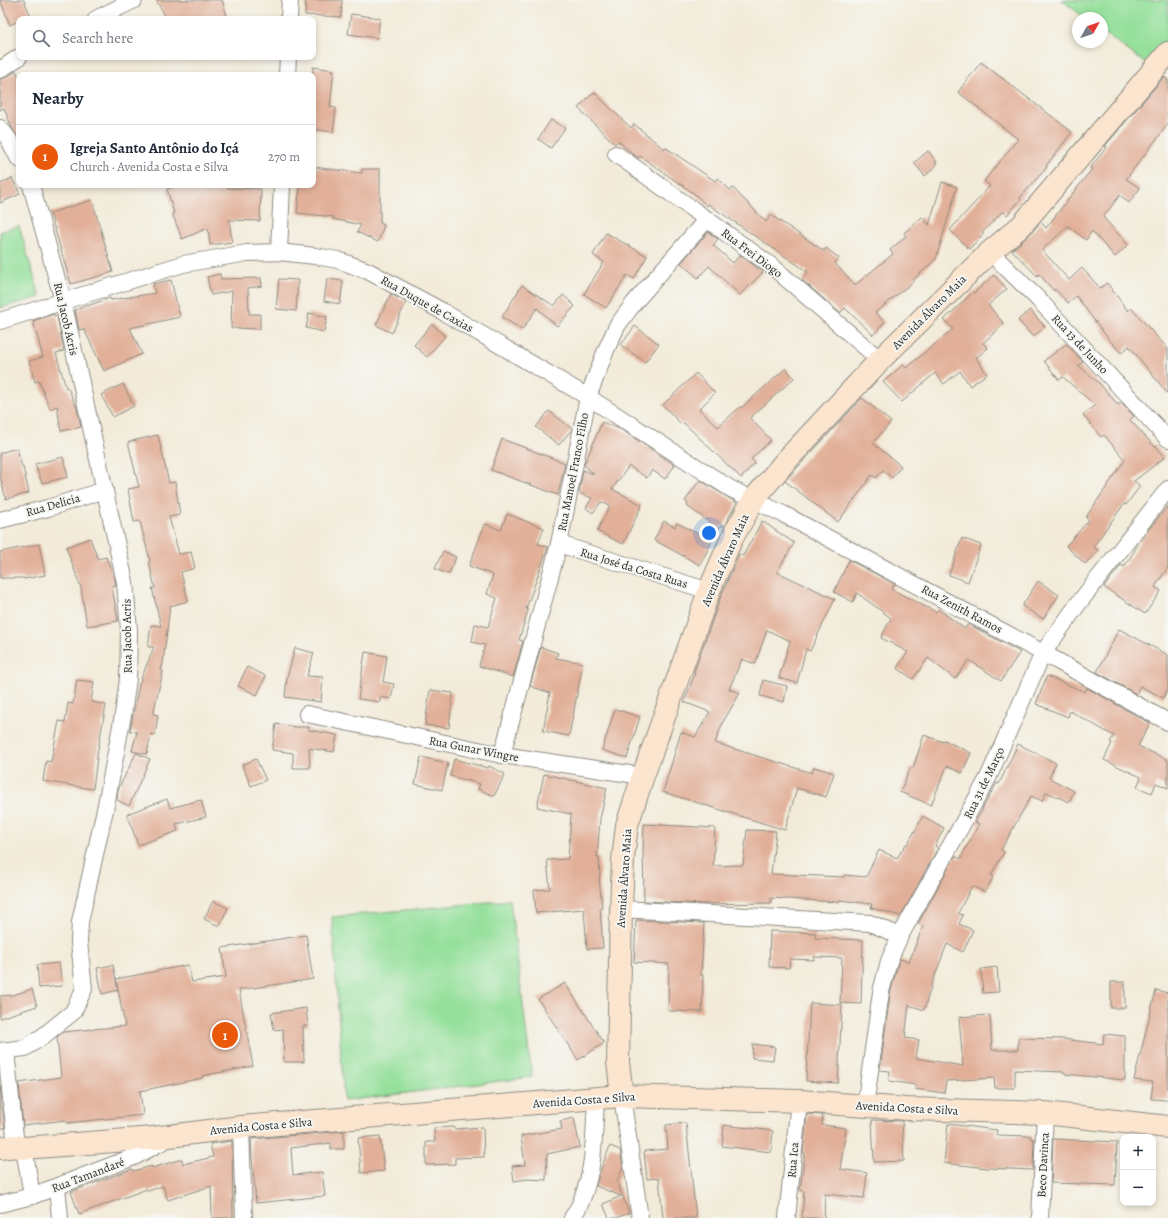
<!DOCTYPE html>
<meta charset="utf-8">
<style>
body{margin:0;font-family:Alegreya,serif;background:#f2f2f3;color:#1f2937}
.controls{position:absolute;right:12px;bottom:12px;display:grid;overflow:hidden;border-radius:8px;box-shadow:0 2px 6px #0003}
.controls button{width:36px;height:36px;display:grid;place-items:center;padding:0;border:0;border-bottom:1px solid #e0e1e3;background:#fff;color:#1f2937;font:20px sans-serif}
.compass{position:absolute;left:1072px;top:12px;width:36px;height:36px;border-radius:50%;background:#fff;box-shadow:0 2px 6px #0003;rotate:50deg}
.you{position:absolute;left:709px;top:533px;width:14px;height:14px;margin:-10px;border:3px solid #fff;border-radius:50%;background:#1a73e8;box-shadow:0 0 0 6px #1a73e833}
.badge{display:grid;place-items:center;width:26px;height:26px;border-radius:50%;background:#ea580c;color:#fff;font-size:13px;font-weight:700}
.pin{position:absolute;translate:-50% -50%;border:2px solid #fff;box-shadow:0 1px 4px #0006}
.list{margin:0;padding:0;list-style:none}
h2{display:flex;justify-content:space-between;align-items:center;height:52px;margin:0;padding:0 16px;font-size:17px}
h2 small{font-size:13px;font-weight:400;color:#747a83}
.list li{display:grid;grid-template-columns:26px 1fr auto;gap:12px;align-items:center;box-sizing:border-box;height:64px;padding:0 16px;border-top:1px solid #e0e1e3}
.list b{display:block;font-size:15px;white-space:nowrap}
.list p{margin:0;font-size:13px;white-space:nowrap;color:#747a83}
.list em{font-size:13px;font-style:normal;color:#747a83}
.icon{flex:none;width:22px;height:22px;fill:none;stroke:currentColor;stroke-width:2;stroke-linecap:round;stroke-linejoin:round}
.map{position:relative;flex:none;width:1168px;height:1218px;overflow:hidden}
.search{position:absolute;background:#fff;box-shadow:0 2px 6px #0003;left:16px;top:16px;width:300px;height:44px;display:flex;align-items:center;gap:10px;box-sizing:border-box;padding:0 14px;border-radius:8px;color:#747a83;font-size:15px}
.panel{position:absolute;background:#fff;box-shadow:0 2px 6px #0003;left:16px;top:72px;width:300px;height:116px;border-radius:8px}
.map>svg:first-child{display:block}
</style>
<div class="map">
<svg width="1168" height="1218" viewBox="0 0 1168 1218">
<rect width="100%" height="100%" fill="#f6f6f2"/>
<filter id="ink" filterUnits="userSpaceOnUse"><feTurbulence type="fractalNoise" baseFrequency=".025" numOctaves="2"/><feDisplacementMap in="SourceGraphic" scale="8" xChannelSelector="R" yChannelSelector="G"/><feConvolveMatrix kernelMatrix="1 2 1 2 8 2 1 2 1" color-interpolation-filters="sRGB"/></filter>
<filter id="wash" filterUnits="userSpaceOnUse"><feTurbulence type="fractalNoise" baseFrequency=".012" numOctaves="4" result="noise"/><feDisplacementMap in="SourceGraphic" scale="16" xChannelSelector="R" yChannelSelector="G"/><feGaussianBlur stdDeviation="0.9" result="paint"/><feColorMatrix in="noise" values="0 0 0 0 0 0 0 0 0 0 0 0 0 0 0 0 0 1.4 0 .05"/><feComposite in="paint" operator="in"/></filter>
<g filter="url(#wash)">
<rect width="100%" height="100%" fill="#f2ebd9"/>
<!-- green -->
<g fill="#95e09b" stroke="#608663">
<path d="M 1062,0 L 1168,0 L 1168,39 L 1147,65 L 1102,31 L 1102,18 L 1085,18 Z"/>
<path d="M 19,226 L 40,297 L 0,308 L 0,232 Z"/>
<path d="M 510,900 L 532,1077 L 344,1101 L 332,917 Z"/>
</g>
<g id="blocks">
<!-- building -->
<g fill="#e2b099">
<path d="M 0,0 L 24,0 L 31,17 L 25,19 L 19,19 L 19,21 L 10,25 Z"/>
<path d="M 156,0 L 222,0 L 228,19 L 167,19 Z"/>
<path d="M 306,0 L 342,0 L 341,17 L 305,15 Z"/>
<path d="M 351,14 L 380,18 L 377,38 L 348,34 Z"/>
<path d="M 981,62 L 1072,132 L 1046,166 L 1047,167 L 1020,198 L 1021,199 L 1007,215 L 1003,211 L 982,233 L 984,234 L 969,249 L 950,230 L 990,186 L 984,181 L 1018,139 L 958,92 Z"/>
<path d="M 313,67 L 334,70 L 330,107 L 336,108 L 333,132 L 313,129 Z"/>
<path d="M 16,71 L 19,77 L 19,139 L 12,128 L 4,108 L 0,110 L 0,79 L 5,78 Z"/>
<path d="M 1164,77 L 1168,80 L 1168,124 L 1126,179 L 1140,188 L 1129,203 L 1120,195 L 1103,217 L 1128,245 L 1115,257 L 1092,231 L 1086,240 L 1068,226 L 1042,250 L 1069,280 L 1082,268 L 1100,288 L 1107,283 L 1128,311 L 1131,308 L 1168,349 L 1168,394 L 1129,346 L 1121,353 L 1107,337 L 1076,296 L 1068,303 L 1055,289 L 1054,291 L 1039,274 L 1037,276 L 1012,250 L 1029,235 L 1041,222 L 1046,228 L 1092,169 L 1090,168 L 1107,147 L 1105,146 Z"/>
<path d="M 594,92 L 631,128 L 634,124 L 664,149 L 665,147 L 715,181 L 718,178 L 730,190 L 733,188 L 766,222 L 771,215 L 824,251 L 826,248 L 839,258 L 835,263 L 855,285 L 893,254 L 890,250 L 906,236 L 904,233 L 922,217 L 929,225 L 942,182 L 957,187 L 936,259 L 913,280 L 914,281 L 875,313 L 885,322 L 873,335 L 845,308 L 840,313 L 802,280 L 808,272 L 708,204 L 707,206 L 696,195 L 640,156 L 638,158 L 618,141 L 615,144 L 578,108 Z"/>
<path d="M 551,120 L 565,128 L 551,148 L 538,139 Z"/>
<path d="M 928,151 L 936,161 L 936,166 L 925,176 L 914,163 Z"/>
<path d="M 313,167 L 362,173 L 362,169 L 380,169 L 380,223 L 384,225 L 378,242 L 357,232 L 361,225 L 333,219 L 334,217 L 297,213 L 300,185 L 313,185 Z"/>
<path d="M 12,178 L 20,194 L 0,203 L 0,184 Z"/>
<path d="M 182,185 L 226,185 L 227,188 L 261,189 L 260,221 L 229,220 L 232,242 L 210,245 L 208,228 L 182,239 L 172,213 L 174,213 L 167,189 Z"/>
<path d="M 92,200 L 113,272 L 71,284 L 50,213 Z"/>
<path d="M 708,232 L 718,239 L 713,245 L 733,263 L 740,255 L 763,272 L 740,295 L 709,266 L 698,278 L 681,263 Z"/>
<path d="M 606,233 L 647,256 L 634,279 L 627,275 L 606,308 L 584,294 L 604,262 L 593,255 Z"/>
<path d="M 220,274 L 221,279 L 261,278 L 262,286 L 248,288 L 249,314 L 260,314 L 260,329 L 231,328 L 232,291 L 211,295 L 207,277 Z"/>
<path d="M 994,275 L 1007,289 L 988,305 L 1004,324 L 983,343 L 988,348 L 976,358 L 987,374 L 970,386 L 960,371 L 944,384 L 935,373 L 902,402 L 883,382 L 903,365 L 906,368 L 953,329 L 944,320 L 973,292 L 974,293 Z"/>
<path d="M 279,279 L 298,280 L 296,311 L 276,309 Z"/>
<path d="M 327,279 L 343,281 L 340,304 L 324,301 Z"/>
<path d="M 171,280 L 180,317 L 130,328 L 142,354 L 104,371 L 84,329 L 79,330 L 75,310 L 110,298 L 111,300 L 155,293 L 153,284 Z"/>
<path d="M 522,285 L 554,306 L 563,295 L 575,306 L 557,326 L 537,308 L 522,330 L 502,317 Z"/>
<path d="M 391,294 L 406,302 L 392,333 L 376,325 Z"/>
<path d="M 1030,310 L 1045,327 L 1033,337 L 1018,320 Z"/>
<path d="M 309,313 L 327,317 L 324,332 L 306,328 Z"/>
<path d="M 54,314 L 54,316 L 57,316 L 64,351 L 56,353 L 66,388 L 68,388 L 77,408 L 81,427 L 61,431 L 57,406 L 50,409 L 39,381 L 35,382 L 29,361 L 43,357 L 33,321 Z"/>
<path d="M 432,324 L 445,336 L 427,357 L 414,345 Z"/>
<path d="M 635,326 L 659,344 L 645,362 L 621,345 Z"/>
<path d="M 1066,344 L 1083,362 L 1078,365 L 1100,384 L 1118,405 L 1121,403 L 1134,416 L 1130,420 L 1155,447 L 1156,446 L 1165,457 L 1134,481 L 1140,486 L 1126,505 L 1124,504 L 1093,547 L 1098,550 L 1085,564 L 1066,546 L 1089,520 L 1086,517 L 1125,460 L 1104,435 L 1101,437 L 1083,415 L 1095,405 L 1063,377 L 1059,380 L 1044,361 Z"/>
<path d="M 786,368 L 794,378 L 750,418 L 771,440 L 751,459 L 755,463 L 741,478 L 684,423 L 682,425 L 663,405 L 696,373 L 715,393 L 699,409 L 718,427 L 740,407 L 741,408 Z"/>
<path d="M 123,384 L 134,406 L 113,417 L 101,395 Z"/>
<path d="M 862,398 L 891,422 L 873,443 L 901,466 L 892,478 L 883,470 L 876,478 L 872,475 L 838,522 L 785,481 Z"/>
<path d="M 549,411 L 572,429 L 559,445 L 536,427 Z"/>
<path d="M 602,422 L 622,430 L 675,465 L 665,479 L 652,470 L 647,478 L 629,466 L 612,489 L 642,505 L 623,544 L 597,531 L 610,506 L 601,502 L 593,513 L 586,508 L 592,498 L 579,493 L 583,470 L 594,474 L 584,465 Z"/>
<path d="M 158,435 L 169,483 L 175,482 L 180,515 L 169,517 L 179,554 L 191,552 L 195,568 L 181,572 L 188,601 L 170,606 L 163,663 L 161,670 L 163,671 L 153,714 L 158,715 L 155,735 L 151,734 L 147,754 L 132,751 L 137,732 L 130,731 L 139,684 L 154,647 L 148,647 L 151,625 L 161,626 L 152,588 L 155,588 L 149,562 L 150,561 L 140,521 L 134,522 L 128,489 L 139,487 L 128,442 Z"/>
<path d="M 502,439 L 565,463 L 558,495 L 491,470 Z"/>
<path d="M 17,448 L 22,467 L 23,467 L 29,493 L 6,499 L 0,476 L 0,453 Z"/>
<path d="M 63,457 L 68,477 L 42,483 L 35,464 Z"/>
<path d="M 700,480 L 737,503 L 723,527 L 721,525 L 719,529 L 687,506 L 688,503 L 685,501 Z"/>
<path d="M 1168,506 L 1168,567 L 1155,587 L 1161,591 L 1145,614 L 1104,587 L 1121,565 L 1124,567 L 1145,534 Z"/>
<path d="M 507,514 L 544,528 L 538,544 L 548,547 L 526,609 L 528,610 L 519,640 L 523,641 L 513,677 L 479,666 L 485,645 L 472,642 L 475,624 L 488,627 L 497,598 L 487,594 L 493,575 L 469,566 L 485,524 L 501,530 Z"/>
<path d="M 664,521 L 675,527 L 677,523 L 712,541 L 700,565 L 654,540 Z"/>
<path d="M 762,521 L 794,543 L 777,572 L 835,599 L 810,651 L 806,649 L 797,683 L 779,678 L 790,641 L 767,630 L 755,664 L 742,659 L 729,689 L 740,693 L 723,722 L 715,743 L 812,773 L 814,767 L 834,773 L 826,797 L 797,788 L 785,830 L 663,792 L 681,732 L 695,737 L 710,712 L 684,702 L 695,673 L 694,672 L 721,596 L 739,554 L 743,556 Z"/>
<path d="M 90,538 L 98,559 L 106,557 L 115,580 L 116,585 L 112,586 L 118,621 L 87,626 L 81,588 L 66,547 Z"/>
<path d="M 962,538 L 981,545 L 968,582 L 949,575 Z"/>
<path d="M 39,544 L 45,575 L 24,579 L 24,578 L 0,578 L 0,552 Z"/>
<path d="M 443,551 L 456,557 L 449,574 L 435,569 Z"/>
<path d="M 849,560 L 895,584 L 891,589 L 936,612 L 938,609 L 965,629 L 968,624 L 1020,652 L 1001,681 L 969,660 L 955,679 L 928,658 L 913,679 L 897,668 L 908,652 L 881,638 L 891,618 L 857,593 L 853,602 L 834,592 Z"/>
<path d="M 1038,581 L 1059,595 L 1043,619 L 1022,606 Z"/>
<path d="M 1119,629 L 1168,655 L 1168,688 L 1163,698 L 1140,686 L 1136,694 L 1097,672 Z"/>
<path d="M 541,647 L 558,653 L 556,658 L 583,663 L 569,736 L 543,731 L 550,693 L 530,686 Z"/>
<path d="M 295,648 L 314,653 L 307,676 L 323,677 L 321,702 L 285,697 L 287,678 Z"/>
<path d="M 365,652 L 387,656 L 383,682 L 394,684 L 391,699 L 380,697 L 380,702 L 358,699 Z"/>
<path d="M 247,667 L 266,676 L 257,695 L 238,686 Z"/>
<path d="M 1047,676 L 1085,692 L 1087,688 L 1150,723 L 1138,746 L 1168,760 L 1168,788 L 1156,783 L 1152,793 L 1137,787 L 1141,777 L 1104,760 L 1112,743 L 1110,742 L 1114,736 L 1070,711 L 1068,717 L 1036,704 Z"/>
<path d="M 77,680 L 94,682 L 91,702 L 106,705 L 98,749 L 93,789 L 43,781 L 46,761 L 51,762 L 59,721 L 65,722 L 68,703 L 73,704 Z"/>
<path d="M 763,680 L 787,686 L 784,702 L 760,696 Z"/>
<path d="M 430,690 L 453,693 L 449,728 L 425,725 Z"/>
<path d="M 615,709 L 640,717 L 627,758 L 602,750 Z"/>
<path d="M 276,724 L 295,727 L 309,727 L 309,730 L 337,735 L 334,752 L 309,748 L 310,768 L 293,768 L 293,753 L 272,750 Z"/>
<path d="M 924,735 L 943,742 L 944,740 L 971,753 L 962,773 L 947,766 L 931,805 L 900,792 L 911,767 L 913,768 Z"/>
<path d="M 1018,744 L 1056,763 L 1049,778 L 1074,791 L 1069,802 L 1046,792 L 1042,801 L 1031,796 L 1001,850 L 1004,852 L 991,875 L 994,876 L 985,892 L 972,886 L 958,913 L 963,915 L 959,924 L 973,930 L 963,952 L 947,944 L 932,983 L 924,1010 L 909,1005 L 905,1038 L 919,1040 L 916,1058 L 963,1066 L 959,1017 L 990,1015 L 992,1050 L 1018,1050 L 1018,1038 L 1063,1039 L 1103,1044 L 1104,1034 L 1125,1036 L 1125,1080 L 1065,1074 L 1065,1072 L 1015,1070 L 1015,1088 L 995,1088 L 994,1078 L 946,1081 L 944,1093 L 915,1089 L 916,1085 L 889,1081 L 890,1071 L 880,1070 L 890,994 L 898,964 L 900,959 L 909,962 L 923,926 L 918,924 L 955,856 L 960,859 L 979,824 L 975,822 L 983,809 L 982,809 L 997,783 L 999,784 Z"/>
<path d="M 136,753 L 150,759 L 129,806 L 117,800 L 118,790 Z"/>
<path d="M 421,757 L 448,763 L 442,790 L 415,784 Z"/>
<path d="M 256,759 L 266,780 L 251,786 L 242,765 Z"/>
<path d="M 454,759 L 488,768 L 489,766 L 505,774 L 494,796 L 478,789 L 480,784 L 450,776 Z"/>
<path d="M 544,774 L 607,788 L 600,819 L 597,857 L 599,857 L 600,877 L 599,878 L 602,907 L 600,907 L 603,948 L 587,949 L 584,909 L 536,913 L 534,890 L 550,889 L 547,860 L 568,859 L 571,814 L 537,807 Z"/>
<path d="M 167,799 L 170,808 L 201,800 L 206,817 L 176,824 L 178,831 L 138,845 L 127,814 Z"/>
<path d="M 923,816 L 944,828 L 935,846 L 938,848 L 901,916 L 871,908 L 872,904 L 840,900 L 840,902 L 821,901 L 771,898 L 771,903 L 705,904 L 644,901 L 643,851 L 644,824 L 715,828 L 713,866 L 743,865 L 747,830 L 776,831 L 771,874 L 844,877 L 844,875 L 866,877 L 879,850 L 897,858 L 906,844 L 907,845 Z"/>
<path d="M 213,901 L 228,908 L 219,926 L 204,919 Z"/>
<path d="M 636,920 L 704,923 L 701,975 L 703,975 L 702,1012 L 668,1011 L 669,964 L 634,962 Z"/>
<path d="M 770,931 L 816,933 L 815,938 L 863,940 L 861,1004 L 840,1003 L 842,958 L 814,957 L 814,960 L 790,959 L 789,968 L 769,967 Z"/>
<path d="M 306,935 L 313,979 L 239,990 L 253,1066 L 202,1076 L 203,1078 L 140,1091 L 143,1115 L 67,1123 L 66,1120 L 23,1125 L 19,1083 L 61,1077 L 57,1037 L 63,1032 L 125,1026 L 116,979 L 188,965 L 192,982 L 226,977 L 222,948 Z"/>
<path d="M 59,963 L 62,986 L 39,988 L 37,965 Z"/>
<path d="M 113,965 L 118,990 L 102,994 L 97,968 Z"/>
<path d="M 997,967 L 999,992 L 983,993 L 981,969 Z"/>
<rect x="1111" y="982" width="14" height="26"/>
<path d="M 565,983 L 604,1043 L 578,1060 L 538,999 Z"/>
<path d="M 32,989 L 37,1006 L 0,1018 L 0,996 L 13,995 Z"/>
<path d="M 1156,990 L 1168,993 L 1168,1100 L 1151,1099 L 1153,1082 L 1134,1080 Z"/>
<path d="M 810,1003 L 842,1005 L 838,1083 L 806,1081 Z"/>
<path d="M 306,1008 L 308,1026 L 303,1026 L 304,1062 L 284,1062 L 283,1029 L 274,1030 L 271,1013 Z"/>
<path d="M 753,1044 L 775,1047 L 773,1060 L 752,1058 Z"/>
<path d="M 0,1086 L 5,1128 L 0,1128 Z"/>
<path d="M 807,1114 L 823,1115 L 822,1125 L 846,1128 L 840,1169 L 867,1173 L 864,1198 L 825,1194 L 824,1218 L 802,1218 L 804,1191 L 800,1190 L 805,1153 L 803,1153 Z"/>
<path d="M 574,1118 L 580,1147 L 547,1154 L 546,1180 L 527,1179 L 514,1181 L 512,1166 L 525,1165 L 521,1136 L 562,1129 L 560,1121 Z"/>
<path d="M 872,1120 L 902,1121 L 904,1161 L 874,1162 Z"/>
<path d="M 686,1123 L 696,1218 L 663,1218 L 659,1178 L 647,1179 L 644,1151 L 668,1149 L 666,1125 Z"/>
<path d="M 948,1124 L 997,1130 L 996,1135 L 1031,1136 L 1031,1139 L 1034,1139 L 1033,1170 L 987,1168 L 944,1163 Z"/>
<path d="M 724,1125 L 773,1131 L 771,1152 L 722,1146 Z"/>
<path d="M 454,1127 L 454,1129 L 483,1127 L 484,1157 L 455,1158 L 455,1164 L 426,1165 L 426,1142 L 435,1142 L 434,1128 Z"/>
<path d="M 344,1131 L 344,1149 L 331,1149 L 331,1143 L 291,1148 L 293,1175 L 322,1172 L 325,1196 L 256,1203 L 252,1158 L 251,1139 Z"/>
<path d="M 380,1136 L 384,1171 L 361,1173 L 358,1138 Z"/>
<path d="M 1053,1139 L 1117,1142 L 1115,1185 L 1051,1183 Z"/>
<path d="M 232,1141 L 233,1218 L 212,1218 L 211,1186 L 168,1200 L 163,1186 L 148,1191 L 147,1189 L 79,1214 L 71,1192 L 132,1169 L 133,1171 L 152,1166 L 152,1168 L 182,1159 L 183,1164 L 213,1157 L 210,1144 Z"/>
<path d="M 610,1146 L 620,1150 L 623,1167 L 617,1182 L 629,1213 L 616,1218 L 609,1218 L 603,1204 L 621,1196 L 596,1186 L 600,1172 Z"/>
</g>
</g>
</g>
<g filter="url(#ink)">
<use href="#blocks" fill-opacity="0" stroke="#8e8b82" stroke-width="1"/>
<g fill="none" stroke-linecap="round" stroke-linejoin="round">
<defs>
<g id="street">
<path d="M 96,19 L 134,0"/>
<path d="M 289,19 L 290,0"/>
<path d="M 0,70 L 19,57"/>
<path d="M 287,75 L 288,57"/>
<path d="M 0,128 L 8,138 L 19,159"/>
<path d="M 616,154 L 773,267 L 880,360"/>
<path d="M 279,252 L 282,185"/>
<path d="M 990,252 L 1039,300 L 1168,439"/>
<path d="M 0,321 L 183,264 L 247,253 L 279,252 L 315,256 L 338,260 L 368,271 L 440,310 L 588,397 L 731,489 L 783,514 L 1043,653 L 1168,722"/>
<path d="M 0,520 L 48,508 L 105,490"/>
<path d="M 559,544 L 709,591"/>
<path d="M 307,714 L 502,755 L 643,776"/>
<path d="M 502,755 L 559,544 L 588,397 L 606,350 L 617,326 L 634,303 L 707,219"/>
<path d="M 621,909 L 870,923 L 900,936"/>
<path d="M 0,1051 L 25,1048 L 42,1037 L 73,1012 L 84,989 L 79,942 L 80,922 L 106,805 L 123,715 L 128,679 L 129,630 L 125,582 L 63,301 L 31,185"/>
<path d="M 6,1051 L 16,1146"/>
<path d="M 622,1096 L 640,1218"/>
<path d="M 865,1107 L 881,992 L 889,961 L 900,936 L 988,778 L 1043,653 L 1078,604 L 1168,489"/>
<path d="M 241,1127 L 244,1218"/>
<path d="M 24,1148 L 32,1196"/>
<path d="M 57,1187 L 60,1218"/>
<path d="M 0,1204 L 32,1196 L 136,1156 L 167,1139"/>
<path d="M 572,1218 C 576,1212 580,1205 582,1199 C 595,1167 594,1132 596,1099"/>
<path d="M 787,1218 L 799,1101"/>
<path d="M 1040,1218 L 1045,1113"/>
</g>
<g id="secondary">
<path d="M 622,1096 L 618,1062 L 621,909 L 623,859 L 627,825 L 643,776 L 709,591 L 731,540 L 754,499 L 783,464 L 880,360 L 990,252 L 1021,226 L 1168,53"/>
<path d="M 0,1148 L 16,1146 L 24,1148 L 153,1138 L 241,1127 L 622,1096 L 799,1101 L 907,1109 L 1045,1113 L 1168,1127"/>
</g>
</defs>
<!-- street casing -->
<use href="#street" stroke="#8e8b82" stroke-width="18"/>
<!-- secondary casing -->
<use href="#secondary" stroke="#8e8b82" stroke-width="24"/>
<!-- street -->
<use href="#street" stroke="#fff" stroke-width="16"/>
<!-- secondary -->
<use href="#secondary" stroke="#fbe5cf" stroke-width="22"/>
</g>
</g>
<g text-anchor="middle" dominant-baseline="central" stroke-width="4" stroke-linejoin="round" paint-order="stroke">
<!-- street labels -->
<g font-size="12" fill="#2b2b2b" stroke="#f6f6f2">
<text transform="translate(752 253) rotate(37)">Rua Frei Diogo</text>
<text transform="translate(427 304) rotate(29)">Rua Duque de Caxias</text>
<text transform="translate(929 312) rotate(-45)">Avenida Álvaro Maia</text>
<text transform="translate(66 319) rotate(77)">Rua Jacob Acris</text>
<text transform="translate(1080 344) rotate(47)">Rua 13 de Junho</text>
<text transform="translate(573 472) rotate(-79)">Rua Manoel Franco Filho</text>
<text transform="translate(53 505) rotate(-16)">Rua Delícia</text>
<text transform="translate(725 560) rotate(-66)">Avenida Álvaro Maia</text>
<text transform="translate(634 568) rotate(17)">Rua José da Costa Ruas</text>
<text transform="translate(962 609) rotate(28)">Rua Zenith Ramos</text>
<text transform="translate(127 636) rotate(-91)">Rua Jacob Acris</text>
<text transform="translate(474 749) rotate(11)">Rua Gunar Wingre</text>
<text transform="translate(984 783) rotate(-64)">Rua 31 de Março</text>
<text transform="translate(624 878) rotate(-86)">Avenida Álvaro Maia</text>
<text transform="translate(584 1100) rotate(-4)">Avenida Costa e Silva</text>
<text transform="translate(907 1108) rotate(3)">Avenida Costa e Silva</text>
<text transform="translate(261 1126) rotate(-5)">Avenida Costa e Silva</text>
<text transform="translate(793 1160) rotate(-85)">Rua Ica</text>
<text transform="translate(1043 1165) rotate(-87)">Beco Davinca</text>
<text transform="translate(88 1175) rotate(-21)">Rua Tamandaré</text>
</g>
</g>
</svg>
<div class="controls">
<button>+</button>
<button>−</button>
</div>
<svg class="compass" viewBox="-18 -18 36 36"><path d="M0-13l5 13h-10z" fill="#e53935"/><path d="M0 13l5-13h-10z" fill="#747a83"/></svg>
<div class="you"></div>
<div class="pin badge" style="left:225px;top:1035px">1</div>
<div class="search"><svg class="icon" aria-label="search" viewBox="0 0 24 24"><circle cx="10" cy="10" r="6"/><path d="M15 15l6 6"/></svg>Search here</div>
<section class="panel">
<h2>Nearby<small></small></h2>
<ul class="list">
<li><span class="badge">1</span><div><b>Igreja Santo Antônio do Içá</b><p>Church · Avenida Costa e Silva</p></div><em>270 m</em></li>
</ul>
</section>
</div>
